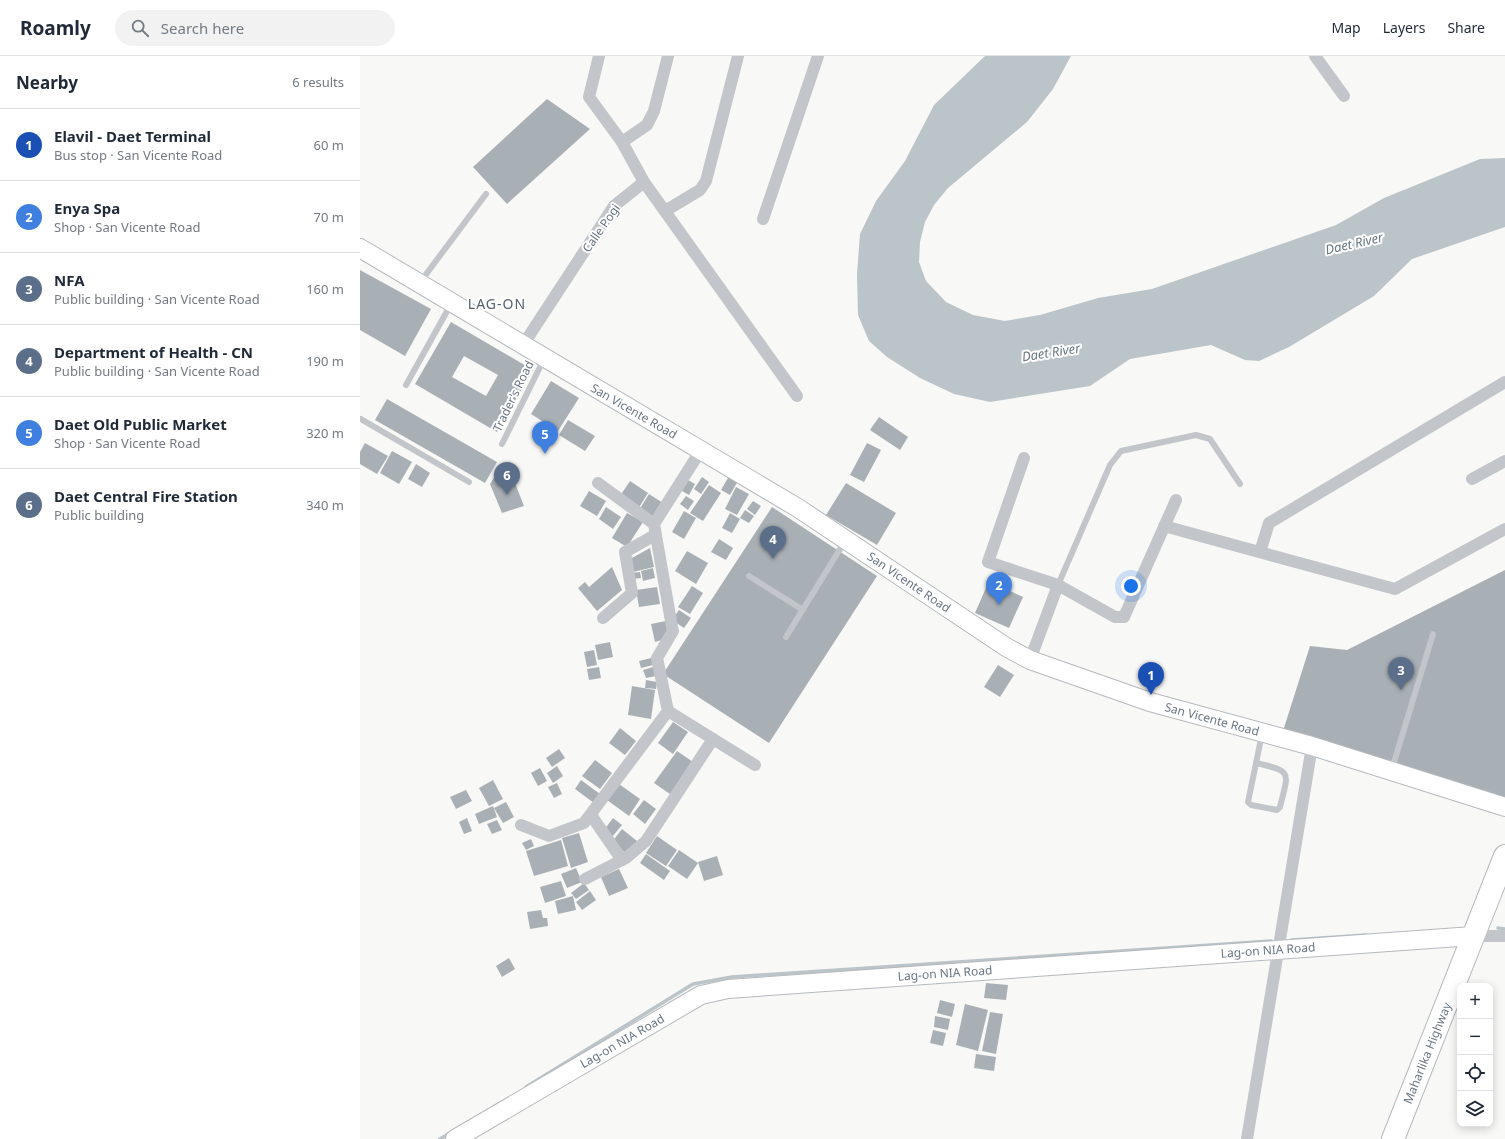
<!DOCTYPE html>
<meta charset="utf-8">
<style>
body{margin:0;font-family:"Noto Sans",sans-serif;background:#f2f2f3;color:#1f2937}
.controls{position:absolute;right:12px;bottom:12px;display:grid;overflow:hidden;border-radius:8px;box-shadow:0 2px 10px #0003}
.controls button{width:36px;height:36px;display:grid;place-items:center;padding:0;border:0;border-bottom:1px solid #e0e1e3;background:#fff;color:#1f2937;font:20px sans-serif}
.you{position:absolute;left:771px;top:530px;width:14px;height:14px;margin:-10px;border:3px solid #fff;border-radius:50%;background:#1a73e8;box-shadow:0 0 0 6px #1a73e833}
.badge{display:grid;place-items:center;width:26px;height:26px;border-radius:50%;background:#0b8043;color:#fff;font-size:13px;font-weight:700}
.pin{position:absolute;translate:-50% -33px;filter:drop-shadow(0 1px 2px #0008)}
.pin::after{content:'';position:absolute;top:21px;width:14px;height:12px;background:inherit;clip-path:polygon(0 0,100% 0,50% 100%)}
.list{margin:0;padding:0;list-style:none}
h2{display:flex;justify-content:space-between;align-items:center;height:52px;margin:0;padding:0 16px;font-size:17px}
h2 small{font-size:13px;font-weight:400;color:#747a83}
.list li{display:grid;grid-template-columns:26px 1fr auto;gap:12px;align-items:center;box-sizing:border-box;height:72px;padding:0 16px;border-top:1px solid #e0e1e3}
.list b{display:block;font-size:15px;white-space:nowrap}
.list p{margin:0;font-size:13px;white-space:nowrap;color:#747a83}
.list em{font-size:13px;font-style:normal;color:#747a83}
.icon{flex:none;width:22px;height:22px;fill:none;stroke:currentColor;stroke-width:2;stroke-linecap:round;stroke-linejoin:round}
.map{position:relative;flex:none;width:1145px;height:1083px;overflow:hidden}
header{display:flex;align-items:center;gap:24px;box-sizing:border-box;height:56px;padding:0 20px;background:#fff;border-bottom:1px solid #e0e1e3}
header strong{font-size:19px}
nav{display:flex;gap:22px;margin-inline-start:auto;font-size:14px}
.search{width:280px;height:36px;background:#f2f2f3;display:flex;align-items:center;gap:10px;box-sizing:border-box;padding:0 14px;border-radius:22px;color:#747a83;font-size:15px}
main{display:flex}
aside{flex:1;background:#fff}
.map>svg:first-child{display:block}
</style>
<header>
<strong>Roamly</strong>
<div class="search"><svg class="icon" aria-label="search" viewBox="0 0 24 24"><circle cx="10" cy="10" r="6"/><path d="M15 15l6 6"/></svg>Search here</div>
<nav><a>Map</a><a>Layers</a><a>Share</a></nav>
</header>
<main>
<aside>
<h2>Nearby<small>6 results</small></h2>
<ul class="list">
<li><span class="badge" style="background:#1a4fb4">1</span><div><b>Elavil - Daet Terminal</b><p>Bus stop · San Vicente Road</p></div><em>60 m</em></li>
<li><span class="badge" style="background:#3f7fe0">2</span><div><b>Enya Spa</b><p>Shop · San Vicente Road</p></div><em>70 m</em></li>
<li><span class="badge" style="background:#5c6f8a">3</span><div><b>NFA</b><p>Public building · San Vicente Road</p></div><em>160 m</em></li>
<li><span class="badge" style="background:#5c6f8a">4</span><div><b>Department of Health - CN</b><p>Public building · San Vicente Road</p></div><em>190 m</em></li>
<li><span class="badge" style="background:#3f7fe0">5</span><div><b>Daet Old Public Market</b><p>Shop · San Vicente Road</p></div><em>320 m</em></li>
<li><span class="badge" style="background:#5c6f8a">6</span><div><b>Daet Central Fire Station</b><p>Public building</p></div><em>340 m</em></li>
</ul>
</aside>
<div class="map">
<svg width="1145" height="1083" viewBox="0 0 1145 1083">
<rect width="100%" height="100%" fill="#f8f8f6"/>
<!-- water -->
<path fill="#bbc4c8" d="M 625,0 L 711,0 L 693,33 L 667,66 L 588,132 L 574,149 L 565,166 L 560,186 L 559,206 L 566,225 L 586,246 L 613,259 L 645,265 L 680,259 L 738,242 L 792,233 L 976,169 L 1024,142 L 1120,103 L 1145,102 L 1145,171 L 1052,203 L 1014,240 L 929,291 L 899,305 L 885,304 L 851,289 L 770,303 L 730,330 L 630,346 L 594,338 L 560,322 L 527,301 L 509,285 L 498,259 L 497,218 L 500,178 L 516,145 L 545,105 L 574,49 Z"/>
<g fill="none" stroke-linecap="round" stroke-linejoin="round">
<!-- stream -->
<g stroke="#bbc4c8" stroke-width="3.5">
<path d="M 1138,872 L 1145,873"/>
<path d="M 932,884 L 1006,879"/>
<path d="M 166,1031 L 333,928 L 372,921 L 911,885"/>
<path d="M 80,1083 L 90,1077"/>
</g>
</g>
<!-- building -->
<g fill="#a9b0b5" fill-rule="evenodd">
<path d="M 187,43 L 230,73 L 147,148 L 113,111 Z"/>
<path d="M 0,214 L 71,253 L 45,300 L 0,274 Z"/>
<path d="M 91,266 L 173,314 L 137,376 L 55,328 ZM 104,300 L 138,319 L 126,340 L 92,321 Z"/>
<path d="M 191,325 L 219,342 L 198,375 L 171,358 Z"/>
<path d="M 27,343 L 137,406 L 125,427 L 15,364 Z"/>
<path d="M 519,361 L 548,381 L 540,394 L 510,374 Z"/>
<path d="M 208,364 L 235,380 L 225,395 L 199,379 Z"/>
<path d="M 5,387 L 28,400 L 17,418 L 0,408 L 0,396 Z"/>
<path d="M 507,387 L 521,394 L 504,426 L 490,419 Z"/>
<path d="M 32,395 L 52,406 L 39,428 L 20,417 Z"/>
<path d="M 56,408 L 70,417 L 62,431 L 48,423 Z"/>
<path d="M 141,411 L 151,417 L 164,450 L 142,457 L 130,428 Z"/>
<path d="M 369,420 L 378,425 L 370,439 L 361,434 Z"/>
<path d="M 342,421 L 349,426 L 341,438 L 334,433 Z"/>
<path d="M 328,424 L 335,428 L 329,439 L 322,435 Z"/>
<path d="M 270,425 L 288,437 L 278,453 L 260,440 Z"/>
<path d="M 486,427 L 536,457 L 517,489 L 466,459 Z"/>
<path d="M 349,429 L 361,437 L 343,465 L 330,457 Z"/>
<path d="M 376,431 L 389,438 L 377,459 L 365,453 Z"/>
<path d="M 229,435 L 246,445 L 237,460 L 220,450 Z"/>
<path d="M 289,438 L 303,447 L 293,463 L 279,454 Z"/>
<path d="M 326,440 L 334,445 L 328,454 L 320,448 Z"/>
<path d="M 393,445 L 401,450 L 395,459 L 387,453 Z"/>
<path d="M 246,451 L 261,461 L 253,473 L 239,463 Z"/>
<path d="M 412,451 L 517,520 L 409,687 L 303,618 Z"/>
<path d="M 385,454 L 394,460 L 389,467 L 380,462 Z"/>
<path d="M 324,455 L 336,462 L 324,483 L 312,476 Z"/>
<path d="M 267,457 L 283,466 L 267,491 L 252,482 Z"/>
<path d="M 370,457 L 380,463 L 372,477 L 362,472 Z"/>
<path d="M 359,483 L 373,492 L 366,504 L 351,496 Z"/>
<path d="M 290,492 L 294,511 L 273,516 L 270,503 Z"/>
<path d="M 327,495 L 348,507 L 336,528 L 315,515 Z"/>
<path d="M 252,511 L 262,534 L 237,555 L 218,532 L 225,526 L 229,531 Z"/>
<path d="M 293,512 L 295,522 L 283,525 L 281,515 Z"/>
<path d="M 1145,514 L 1145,744 L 923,675 L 950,590 L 987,594 Z"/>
<path d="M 280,516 L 281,522 L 273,523 L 272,517 Z"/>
<path d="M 629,525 L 663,541 L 649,572 L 615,557 Z"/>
<path d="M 332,530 L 343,537 L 330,558 L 318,551 Z"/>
<path d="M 297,531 L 300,548 L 279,551 L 276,534 Z"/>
<path d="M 319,554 L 331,562 L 324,572 L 312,564 Z"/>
<path d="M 306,565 L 308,573 L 302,584 L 295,586 L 291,568 Z"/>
<path d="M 250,586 L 253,601 L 238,604 L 235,589 Z"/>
<path d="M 234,594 L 237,609 L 227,611 L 224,596 Z"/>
<path d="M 291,602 L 293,609 L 281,612 L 279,605 Z"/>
<path d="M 638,609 L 654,619 L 640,641 L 624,631 Z"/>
<path d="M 239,611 L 241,622 L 229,624 L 227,613 Z"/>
<path d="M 293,611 L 296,620 L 286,622 L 283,614 Z"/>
<path d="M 286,624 L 297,626 L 296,633 L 285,632 Z"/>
<path d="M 272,630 L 295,634 L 291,663 L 268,659 Z"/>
<path d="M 313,666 L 328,676 L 313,698 L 298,687 Z"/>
<path d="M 260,672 L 276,685 L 265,699 L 249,687 Z"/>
<path d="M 199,693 L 205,702 L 192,711 L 186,702 Z"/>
<path d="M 317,695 L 333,706 L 310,738 L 294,727 Z"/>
<path d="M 235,704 L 252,717 L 240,733 L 222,720 Z"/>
<path d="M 197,710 L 203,720 L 193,727 L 187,717 Z"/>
<path d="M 180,712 L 187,725 L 178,730 L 171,717 Z"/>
<path d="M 133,724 L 143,743 L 129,750 L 119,732 Z"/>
<path d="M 221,724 L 240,738 L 234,747 L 215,733 Z"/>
<path d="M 197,727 L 202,738 L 194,742 L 188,731 Z"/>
<path d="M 259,728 L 280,743 L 269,760 L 247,744 Z"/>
<path d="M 106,734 L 112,745 L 96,753 L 90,741 Z"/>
<path d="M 284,744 L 296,753 L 285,768 L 273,758 Z"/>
<path d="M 146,746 L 154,761 L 143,767 L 134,752 Z"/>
<path d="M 133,750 L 137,761 L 119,768 L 115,758 Z"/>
<path d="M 107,762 L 112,775 L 104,778 L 99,766 Z"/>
<path d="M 253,762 L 262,769 L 252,781 L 244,774 Z"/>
<path d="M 137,764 L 142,774 L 132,778 L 127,768 Z"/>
<path d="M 262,773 L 277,785 L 267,798 L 252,786 Z"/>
<path d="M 219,777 L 228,806 L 211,812 L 202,782 Z"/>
<path d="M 297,780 L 317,794 L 306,810 L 286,797 Z"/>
<path d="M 171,783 L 174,790 L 166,794 L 162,787 Z"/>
<path d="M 201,784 L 208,810 L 174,820 L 166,795 Z"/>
<path d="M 319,794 L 338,807 L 327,823 L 308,810 Z"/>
<path d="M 286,798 L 310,815 L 304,824 L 280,807 Z"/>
<path d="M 357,800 L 363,819 L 344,825 L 338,806 Z"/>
<path d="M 216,812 L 222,826 L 207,832 L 201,818 Z"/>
<path d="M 259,813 L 268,832 L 249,840 L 241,821 Z"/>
<path d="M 201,825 L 206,840 L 185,847 L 180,831 Z"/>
<path d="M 224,827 L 229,834 L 216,843 L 211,837 Z"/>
<path d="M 230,835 L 236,844 L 222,854 L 216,846 Z"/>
<path d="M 213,840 L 216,854 L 198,858 L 195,845 Z"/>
<path d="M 181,854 L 183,862 L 187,862 L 188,870 L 170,873 L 167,856 Z"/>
<path d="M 149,902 L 155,913 L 142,921 L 136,910 Z"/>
<path d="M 626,927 L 648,929 L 646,944 L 624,942 Z"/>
<path d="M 580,944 L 595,948 L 592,961 L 577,957 Z"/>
<path d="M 605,948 L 628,954 L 618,995 L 596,989 Z"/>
<path d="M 630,956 L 643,958 L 636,998 L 622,995 Z"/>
<path d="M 575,960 L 590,963 L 588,974 L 574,971 Z"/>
<path d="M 573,974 L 586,977 L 583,990 L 570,987 Z"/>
<path d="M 616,998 L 636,1001 L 634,1015 L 614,1012 Z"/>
</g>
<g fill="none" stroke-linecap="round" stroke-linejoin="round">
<defs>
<g id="secondary">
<path d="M 0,192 L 438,452 L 646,591 L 670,604 L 790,646 L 952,690 L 1145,751"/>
<path d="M 95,1083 L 341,939 L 368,933 L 1113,880"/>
</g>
<path id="highway" d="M 1033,1083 L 1145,800"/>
</defs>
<!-- secondary casing -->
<use href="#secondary" stroke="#b5b9bd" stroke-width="20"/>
<!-- highway casing -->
<use href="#highway" stroke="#b5b8bb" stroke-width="24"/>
<!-- lane -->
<g stroke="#c2c5c9" stroke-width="6">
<path d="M 61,225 L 126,138"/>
<path d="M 46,329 L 91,248"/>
<path d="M 1,363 L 109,426"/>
<path d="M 142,388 L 184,303"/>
<path d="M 389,520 L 443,554"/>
<path d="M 698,529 L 750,409 L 761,395 L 836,379 L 850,383 L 880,428"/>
<path d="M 426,581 L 485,485"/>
<path d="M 896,707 C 934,715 928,717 920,751 L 917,754 L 891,749 L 888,746 L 902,678"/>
<path d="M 1032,713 L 1073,578"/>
</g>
<!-- street -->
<g stroke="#c2c5c9" stroke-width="12">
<path d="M 239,0 L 229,41 L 262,86"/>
<path d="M 955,0 L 984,40"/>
<path d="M 284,126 L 437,340"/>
<path d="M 305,155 L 340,134 L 346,125 L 378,0"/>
<path d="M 403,163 L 458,0"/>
<path d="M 163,289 L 254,150 L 284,126 L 262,86 L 287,69 L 294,55 L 308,0"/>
<path d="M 664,402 L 628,506 L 698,529 L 755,561 L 764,561 L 816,444"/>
<path d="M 1112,423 L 1145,405"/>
<path d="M 238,427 L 294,468"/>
<path d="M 804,470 L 1035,533 L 1145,473"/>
<path d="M 900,496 L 909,467 L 1145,326"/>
<path d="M 243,562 L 272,537 L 265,496 L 295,479"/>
<path d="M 670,604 L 698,529"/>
<path d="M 308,655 L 395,709"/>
<path d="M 231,759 L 262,804"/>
<path d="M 161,769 L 189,780 L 224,767 L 308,655 L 297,602 L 313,575 L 312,571 L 294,468 L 341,394"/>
<path d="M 225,823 L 266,802 L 286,785 L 353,683"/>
<path d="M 1113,880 L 1145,880"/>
<path d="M 887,1083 L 952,690"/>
</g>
<!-- secondary -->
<use href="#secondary" stroke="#fff" stroke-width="18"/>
<!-- highway -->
<use href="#highway" stroke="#fff" stroke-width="22"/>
</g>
<g text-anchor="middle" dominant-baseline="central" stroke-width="4" stroke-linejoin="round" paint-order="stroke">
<!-- street labels -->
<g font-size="12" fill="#6a7683" stroke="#fff">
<text transform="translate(241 172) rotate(-55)">Calle Pogi</text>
<text transform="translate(153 340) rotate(-64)">Trader's Road</text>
<text transform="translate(274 355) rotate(30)">San Vicente Road</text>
<text transform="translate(549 526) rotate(34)">San Vicente Road</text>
<text transform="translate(852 663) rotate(15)">San Vicente Road</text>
<text transform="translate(908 894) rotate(-4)">Lag-on NIA Road</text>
<text transform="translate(585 917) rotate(-4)">Lag-on NIA Road</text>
<text transform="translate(262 985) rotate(-30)">Lag-on NIA Road</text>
<text transform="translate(1067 997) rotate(-68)">Maharlika Highway</text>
</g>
<!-- water labels -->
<g font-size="13" font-style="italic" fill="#66777f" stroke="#fff">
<text transform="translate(994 187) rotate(-13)">Daet River</text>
<text transform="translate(691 296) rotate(-9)">Daet River</text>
</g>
<!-- quarter labels -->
<g font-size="14" letter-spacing="1" fill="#576069" stroke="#fff">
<text x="137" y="247">LAG-ON</text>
</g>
</g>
</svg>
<div class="controls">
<button>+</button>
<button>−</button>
<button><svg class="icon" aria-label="locate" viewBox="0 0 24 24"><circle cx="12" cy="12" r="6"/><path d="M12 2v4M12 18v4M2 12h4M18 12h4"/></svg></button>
<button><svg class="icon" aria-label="layers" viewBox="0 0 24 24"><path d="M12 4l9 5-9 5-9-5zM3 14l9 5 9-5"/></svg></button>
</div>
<div class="you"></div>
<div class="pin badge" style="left:791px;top:639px;background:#1a4fb4">1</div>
<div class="pin badge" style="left:639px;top:549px;background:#3f7fe0">2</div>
<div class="pin badge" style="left:1041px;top:634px;background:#5c6f8a">3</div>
<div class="pin badge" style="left:413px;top:503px;background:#5c6f8a">4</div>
<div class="pin badge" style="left:185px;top:398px;background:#3f7fe0">5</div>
<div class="pin badge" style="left:147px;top:439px;background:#5c6f8a">6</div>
</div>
</main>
